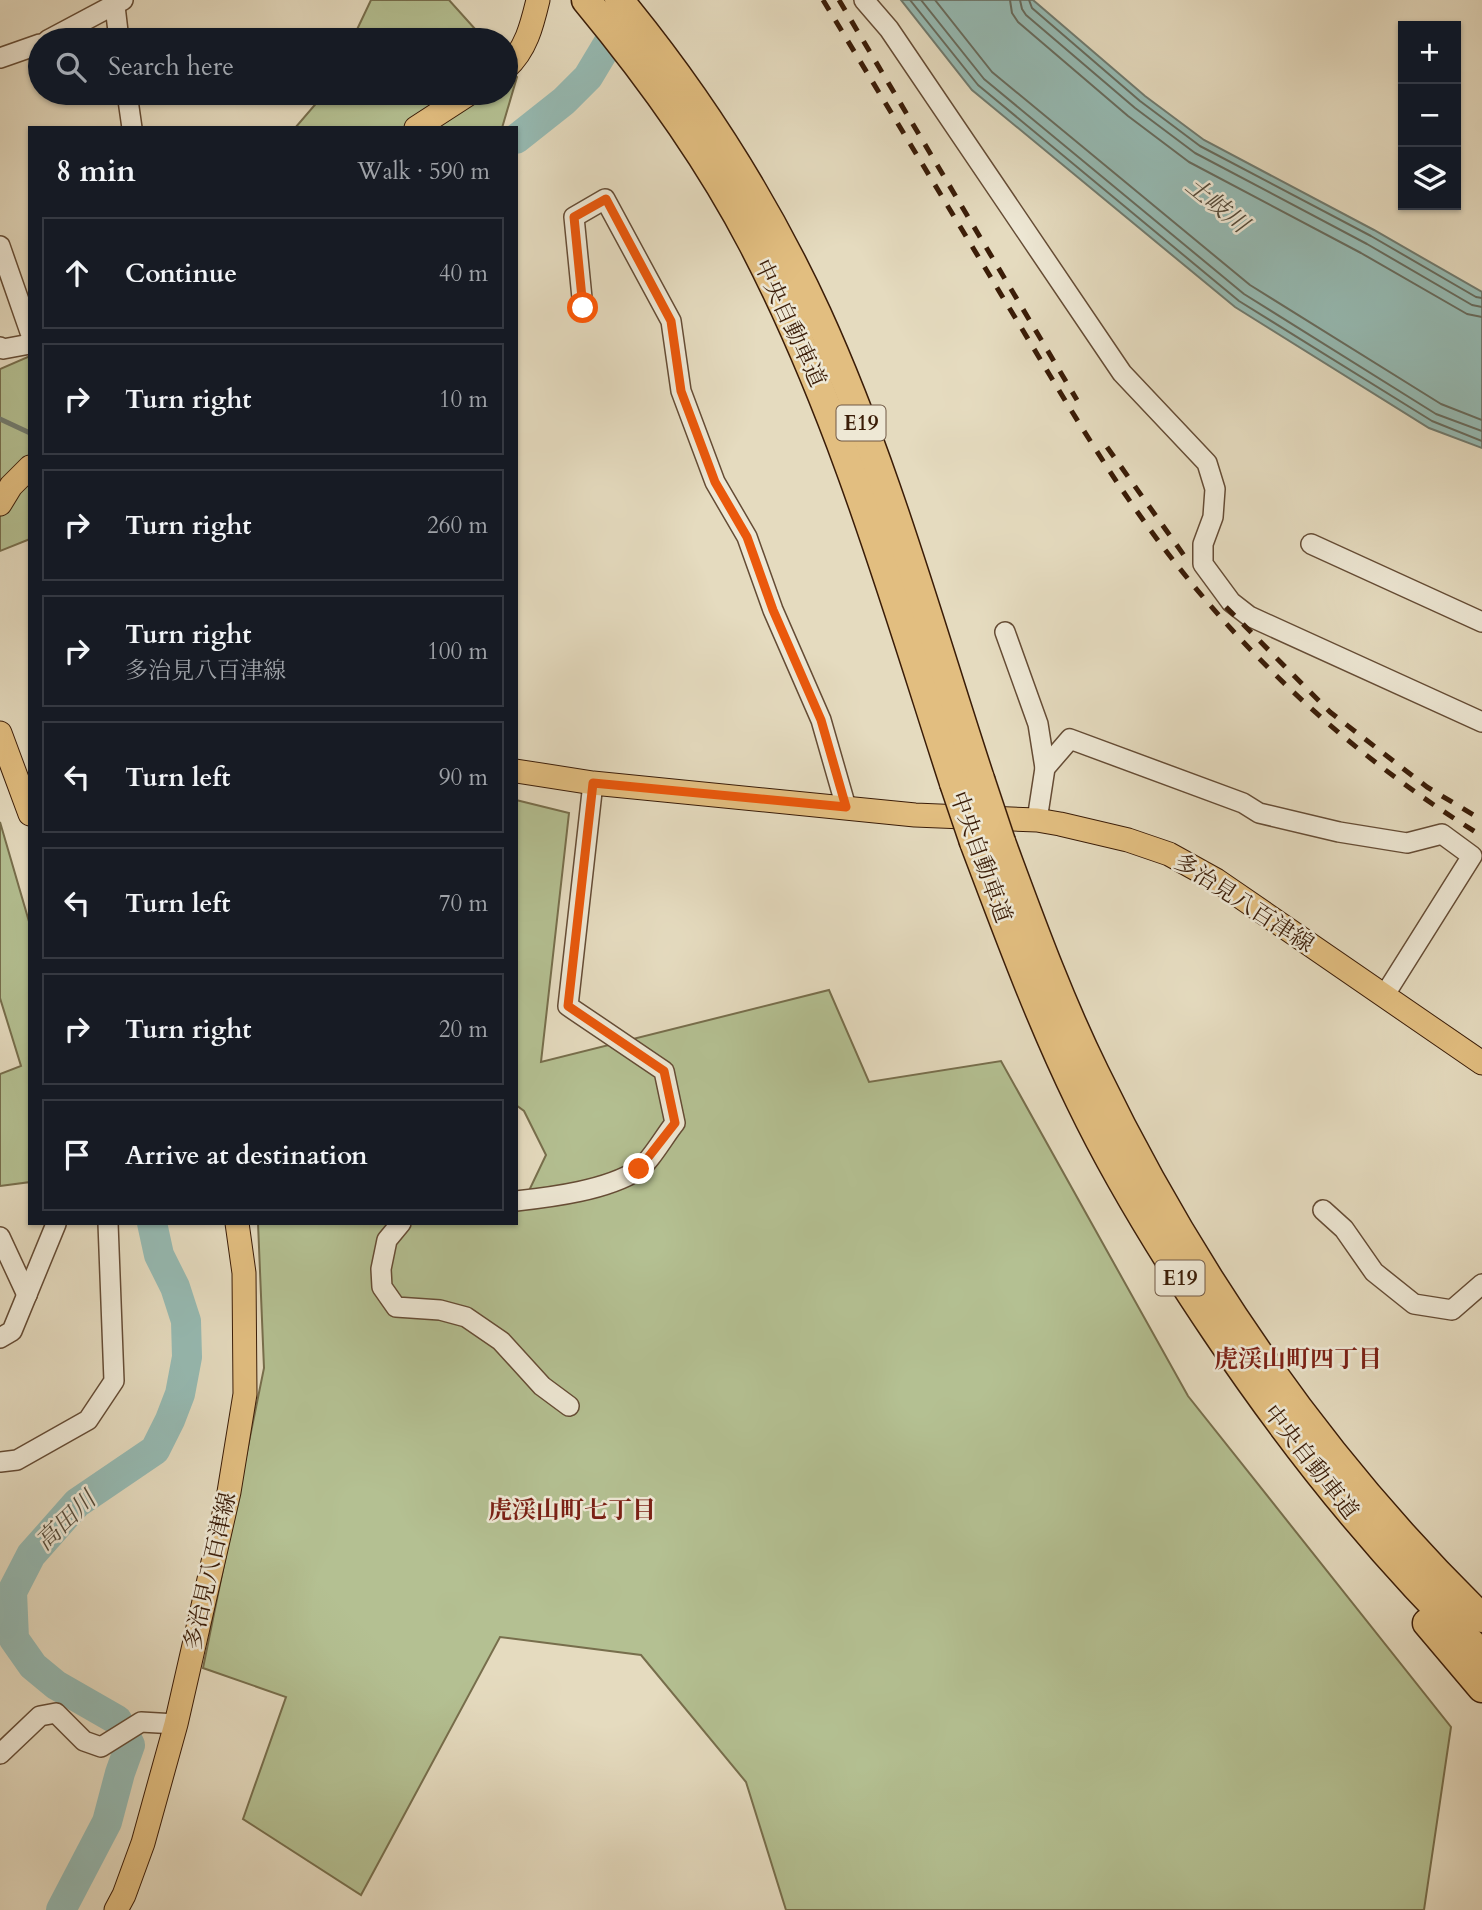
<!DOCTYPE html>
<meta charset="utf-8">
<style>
body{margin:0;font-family:Cardo,"Noto Serif JP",serif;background:#242831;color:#f1f3f6}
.controls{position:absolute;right:21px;top:21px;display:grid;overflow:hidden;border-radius:0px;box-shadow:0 2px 5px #0004}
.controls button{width:63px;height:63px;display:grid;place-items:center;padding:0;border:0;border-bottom:2px solid #363941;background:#171b24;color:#f1f3f6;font:35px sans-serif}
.stop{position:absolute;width:21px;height:21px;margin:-16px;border:5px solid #ea580c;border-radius:50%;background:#fff}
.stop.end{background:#ea580c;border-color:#fff;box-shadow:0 2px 7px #0008}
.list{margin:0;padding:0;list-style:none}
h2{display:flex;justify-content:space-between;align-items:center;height:91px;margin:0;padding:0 28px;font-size:30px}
h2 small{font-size:23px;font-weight:400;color:#9ea1a6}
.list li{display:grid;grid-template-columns:46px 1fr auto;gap:21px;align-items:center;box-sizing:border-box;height:112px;margin:0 14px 14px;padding:0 14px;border:2px solid #363941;border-radius:0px}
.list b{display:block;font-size:26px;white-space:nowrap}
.list p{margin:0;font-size:23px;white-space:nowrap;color:#9ea1a6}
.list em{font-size:23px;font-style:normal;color:#9ea1a6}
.icon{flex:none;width:38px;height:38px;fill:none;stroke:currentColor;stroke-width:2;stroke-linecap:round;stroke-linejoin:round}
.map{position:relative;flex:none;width:1482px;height:1910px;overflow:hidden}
.search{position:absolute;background:#171b24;box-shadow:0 2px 5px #0004;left:28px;top:28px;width:490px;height:77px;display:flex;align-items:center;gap:18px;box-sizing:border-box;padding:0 24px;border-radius:38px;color:#9ea1a6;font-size:26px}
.panel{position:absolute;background:#171b24;box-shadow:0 2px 5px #0004;left:28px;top:126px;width:490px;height:1099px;border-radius:0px}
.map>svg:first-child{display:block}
</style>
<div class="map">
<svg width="1482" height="1910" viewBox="0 0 1482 1910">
<rect width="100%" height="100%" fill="#e5dbbf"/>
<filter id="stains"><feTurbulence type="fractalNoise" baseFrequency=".00286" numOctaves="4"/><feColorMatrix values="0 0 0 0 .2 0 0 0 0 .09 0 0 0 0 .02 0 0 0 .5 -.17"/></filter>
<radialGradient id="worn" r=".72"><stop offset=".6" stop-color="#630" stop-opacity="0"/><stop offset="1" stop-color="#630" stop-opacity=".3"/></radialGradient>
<!-- green -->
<g fill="#b4c092" stroke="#776e4c" stroke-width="2">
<path d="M 371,0 L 449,0 L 485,40 L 352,40 Z"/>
<path d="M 506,64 L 517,77 L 502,128 L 295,128 L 325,93 L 506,93 Z"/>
<path d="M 30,356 L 30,539 L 0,551 L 0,369 Z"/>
<path d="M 516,800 L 569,813 L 541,1062 L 829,990 L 869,1082 L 1001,1061 L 1188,1396 L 1451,1727 L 1424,1910 L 786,1910 L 746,1782 L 641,1655 L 500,1637 L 361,1895 L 243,1819 L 286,1697 L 203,1668 L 264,1368 L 258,1223 L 516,1223 L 516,1197 L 526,1197 L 546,1155 L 524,1111 L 516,1105 Z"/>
<path d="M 0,822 L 30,925 L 30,1182 L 0,1186 L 0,1074 L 21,1066 L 0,998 Z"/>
</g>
<!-- water -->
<path fill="#96bbb4" stroke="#717b6f" stroke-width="2" d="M 901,0 L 1033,0 L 1145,96 L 1204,140 L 1374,230 L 1482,292 L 1482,448 L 1429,428 L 1235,307 L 972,90 Z"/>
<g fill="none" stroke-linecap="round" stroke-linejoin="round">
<!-- shore -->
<g stroke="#686c5e" stroke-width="2">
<path d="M 910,0 L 978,85 L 1239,301 L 1432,421 L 1482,441"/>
<path d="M 921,0 L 984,79 L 1244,294 L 1436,414 L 1482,431"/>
<path d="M 935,0 L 992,72 L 1250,285 L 1441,404 L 1482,420"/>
<path d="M 1010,0 L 1012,13 L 1018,22 L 1128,116 L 1189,162 L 1361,253 L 1467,314 L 1482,317"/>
<path d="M 1020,0 L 1022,9 L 1026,15 L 1135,108 L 1195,153 L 1367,244 L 1472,305 L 1482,307"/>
<path d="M 1029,0 L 1032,8 L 1140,101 L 1200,146 L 1371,236 L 1476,297 L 1482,298"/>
</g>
<!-- stream -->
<path stroke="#717b6f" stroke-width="5" d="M 0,419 L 30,433"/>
<!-- river -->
<g stroke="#96bbb4" stroke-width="30">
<path d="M 516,139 L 564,101 L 588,77 L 627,12"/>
<path d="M 61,1910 L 107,1822 L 120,1773 L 130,1745 L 117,1720 L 56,1685 L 33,1666 L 14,1639 L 12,1592 L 31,1555 L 77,1503 L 155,1450 L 170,1420 L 180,1394 L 187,1357 L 186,1321 L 175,1287 L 159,1255 L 152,1223"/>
</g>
<defs>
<g id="minor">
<path d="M 864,0 L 889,29 L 1122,373 L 1207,463 L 1215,489 L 1213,517 L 1203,544 L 1203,564 L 1231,602 L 1249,616 L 1482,722"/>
<path d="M 115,6 L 119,40"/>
<path d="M 48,40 L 123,0"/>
<path d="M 0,58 L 40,44"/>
<path d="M 127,93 L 132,128"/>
<path d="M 0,246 L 30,332"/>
<path d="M 583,308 L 574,217 L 605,199 L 671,321 L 681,391 L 715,482 L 747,537 L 773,610 L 821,720 L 846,807"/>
<path d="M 0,347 L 3,349 L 30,344"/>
<path d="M 1311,544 L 1482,622"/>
<path d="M 1005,632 L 1038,724 L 1045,768"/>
<path d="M 1037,820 L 1045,768 L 1070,739 L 1243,803 L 1259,813 L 1339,832 L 1407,843 L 1442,834 L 1472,856 L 1384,996"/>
<path d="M 516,1201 C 553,1197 607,1190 638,1170 C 650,1162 665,1135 675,1123 L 664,1071 L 568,1006 L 593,783"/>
<path d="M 1323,1210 L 1344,1229 L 1374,1272 L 1414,1304 L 1452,1310 L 1482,1284"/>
<path d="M 401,1223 L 387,1240 L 381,1269 L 382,1287 L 396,1307 L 440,1310 L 466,1317 L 501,1341 L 542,1386 L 569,1406"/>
<path d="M 0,1237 L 27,1295"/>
<path d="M 0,1338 L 12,1331 L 56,1224"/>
<path d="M 0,1462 L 17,1460 L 88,1420 L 114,1381 L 108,1223"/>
<path d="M 0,1754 L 40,1716 L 56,1713 L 84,1741 L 101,1747 L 141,1722 L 176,1724"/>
</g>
<g id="major">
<path d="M 506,68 C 526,50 532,25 538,0"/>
<path d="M 416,128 L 470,93"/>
<path d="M 0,504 L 11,486 L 30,467"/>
<path d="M 0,733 L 30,814"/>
<path d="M 516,771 L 593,783 L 915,815 L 1037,820 L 1060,824 L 1128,840 L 1169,854 L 1216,880 L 1482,1063"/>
<path d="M 116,1910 L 124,1895 L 143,1843 L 176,1724 L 229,1492 L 245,1394 L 244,1273 L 237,1223"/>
</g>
<g id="highway">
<path d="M 586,0 C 649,76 708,157 753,244 C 842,415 895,601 954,783"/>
<path d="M 619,0 C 698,96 765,201 817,314 C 885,463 929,624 980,779"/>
<path d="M 974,842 C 1007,929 1039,1017 1080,1101 C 1119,1182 1167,1259 1217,1333 C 1295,1449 1382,1557 1482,1654"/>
<path d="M 1001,842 C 1030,920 1058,998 1095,1073 C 1192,1274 1322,1462 1482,1618"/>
<path d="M 1427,1623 L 1482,1688"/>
</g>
</defs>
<!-- minor casing -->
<use href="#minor" stroke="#654c35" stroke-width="22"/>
<!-- major casing -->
<use href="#major" stroke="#3a1c07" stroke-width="25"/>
<!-- highway casing -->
<use href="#highway" stroke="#3a1c07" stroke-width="31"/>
<!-- minor -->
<use href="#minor" stroke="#eee8d5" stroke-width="19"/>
<!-- major -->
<use href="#major" stroke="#e2be80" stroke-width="23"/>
<!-- highway -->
<use href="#highway" stroke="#e2be80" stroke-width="28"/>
<!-- rail -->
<g stroke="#3a1c07" stroke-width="5" stroke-dasharray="12 12" stroke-linecap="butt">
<path d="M 823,0 C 883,99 943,198 1002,296 C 1054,381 1103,468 1163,547 C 1251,663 1358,760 1482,836"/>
<path d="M 839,0 L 1077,400"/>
<path d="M 1107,447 L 1188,561"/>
<path d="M 1226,607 L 1330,712 L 1427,787 L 1482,820"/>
</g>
<defs>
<g id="highway-bridge">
<path d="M 980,779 L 1001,842"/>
<path d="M 954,783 L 974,842"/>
</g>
</defs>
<!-- highway-bridge casing -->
<use href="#highway-bridge" stroke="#3a1c07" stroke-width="31" stroke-linecap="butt"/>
<!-- highway-bridge -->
<use href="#highway-bridge" stroke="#e2be80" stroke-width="28"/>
</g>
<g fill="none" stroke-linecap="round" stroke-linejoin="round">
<!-- route -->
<path stroke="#ea580c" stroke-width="9" d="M 583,308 L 574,217 L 606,199 L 671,321 L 681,391 L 715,482 L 747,537 L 773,610 L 821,720 L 846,807 L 593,783 L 568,1006 L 664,1071 L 675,1123 L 639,1169"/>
</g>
<g text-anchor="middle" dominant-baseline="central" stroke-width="5" stroke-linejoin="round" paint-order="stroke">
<!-- shield labels -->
<g fill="#eee8d5" stroke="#705945" stroke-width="2">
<rect x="836.5" y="405.5" width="49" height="35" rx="5"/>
<rect x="1155.5" y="1260.5" width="49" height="35" rx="5"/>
</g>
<g font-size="21" font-weight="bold" fill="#3a1c07">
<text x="861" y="423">E19</text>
<text x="1180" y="1278">E19</text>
</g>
<!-- street labels -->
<g font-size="23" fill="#3a1c07" stroke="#eee8d5">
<text transform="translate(790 323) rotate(65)">中央自動車道</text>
<text transform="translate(981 857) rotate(70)">中央自動車道</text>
<text transform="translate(1244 903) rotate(33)">多治見八百津線</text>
<text transform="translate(1311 1462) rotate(52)">中央自動車道</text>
<text transform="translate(210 1571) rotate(-77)">多治見八百津線</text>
</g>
<!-- water labels -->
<g font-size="24" font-style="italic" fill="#564c3b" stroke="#eee8d5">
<text transform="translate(1217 205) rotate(39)">土岐川</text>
<text transform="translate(66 1521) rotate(-44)">高田川</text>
</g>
<!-- neighbourhood labels -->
<g font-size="24" font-weight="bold" fill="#7a1f14" stroke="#eee8d5">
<text x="1298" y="1359">虎渓山町四丁目</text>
<text x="572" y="1510">虎渓山町七丁目</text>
</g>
</g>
<rect width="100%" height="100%" filter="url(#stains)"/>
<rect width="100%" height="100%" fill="url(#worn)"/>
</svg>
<div class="controls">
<button>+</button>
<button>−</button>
<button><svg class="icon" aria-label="layers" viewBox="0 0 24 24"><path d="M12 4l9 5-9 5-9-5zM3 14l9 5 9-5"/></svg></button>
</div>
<div class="stop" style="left:583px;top:308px"></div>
<div class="stop end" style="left:639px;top:1169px"></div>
<div class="search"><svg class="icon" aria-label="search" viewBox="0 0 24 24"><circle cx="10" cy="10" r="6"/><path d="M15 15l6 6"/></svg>Search here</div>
<section class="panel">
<h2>8 min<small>Walk · 590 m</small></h2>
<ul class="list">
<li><svg class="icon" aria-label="ahead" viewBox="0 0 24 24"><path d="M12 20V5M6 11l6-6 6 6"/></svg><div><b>Continue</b></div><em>40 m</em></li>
<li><svg class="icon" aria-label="right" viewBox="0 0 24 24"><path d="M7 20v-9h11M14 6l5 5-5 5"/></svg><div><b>Turn right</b></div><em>10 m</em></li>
<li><svg class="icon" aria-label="right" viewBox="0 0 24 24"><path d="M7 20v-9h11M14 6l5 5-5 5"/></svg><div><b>Turn right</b></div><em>260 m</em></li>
<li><svg class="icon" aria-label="right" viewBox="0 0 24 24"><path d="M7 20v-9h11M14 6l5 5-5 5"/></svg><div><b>Turn right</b><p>多治見八百津線</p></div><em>100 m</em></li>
<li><svg class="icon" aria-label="left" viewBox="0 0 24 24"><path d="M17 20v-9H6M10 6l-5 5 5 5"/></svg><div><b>Turn left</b></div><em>90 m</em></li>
<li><svg class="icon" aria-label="left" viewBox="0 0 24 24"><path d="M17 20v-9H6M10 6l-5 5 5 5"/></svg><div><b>Turn left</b></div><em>70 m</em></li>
<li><svg class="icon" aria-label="right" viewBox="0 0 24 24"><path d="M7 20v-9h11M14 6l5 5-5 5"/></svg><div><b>Turn right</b></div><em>20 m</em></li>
<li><svg class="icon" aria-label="arrive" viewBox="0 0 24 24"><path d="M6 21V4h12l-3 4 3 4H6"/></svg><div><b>Arrive at destination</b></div></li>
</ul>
</section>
</div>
